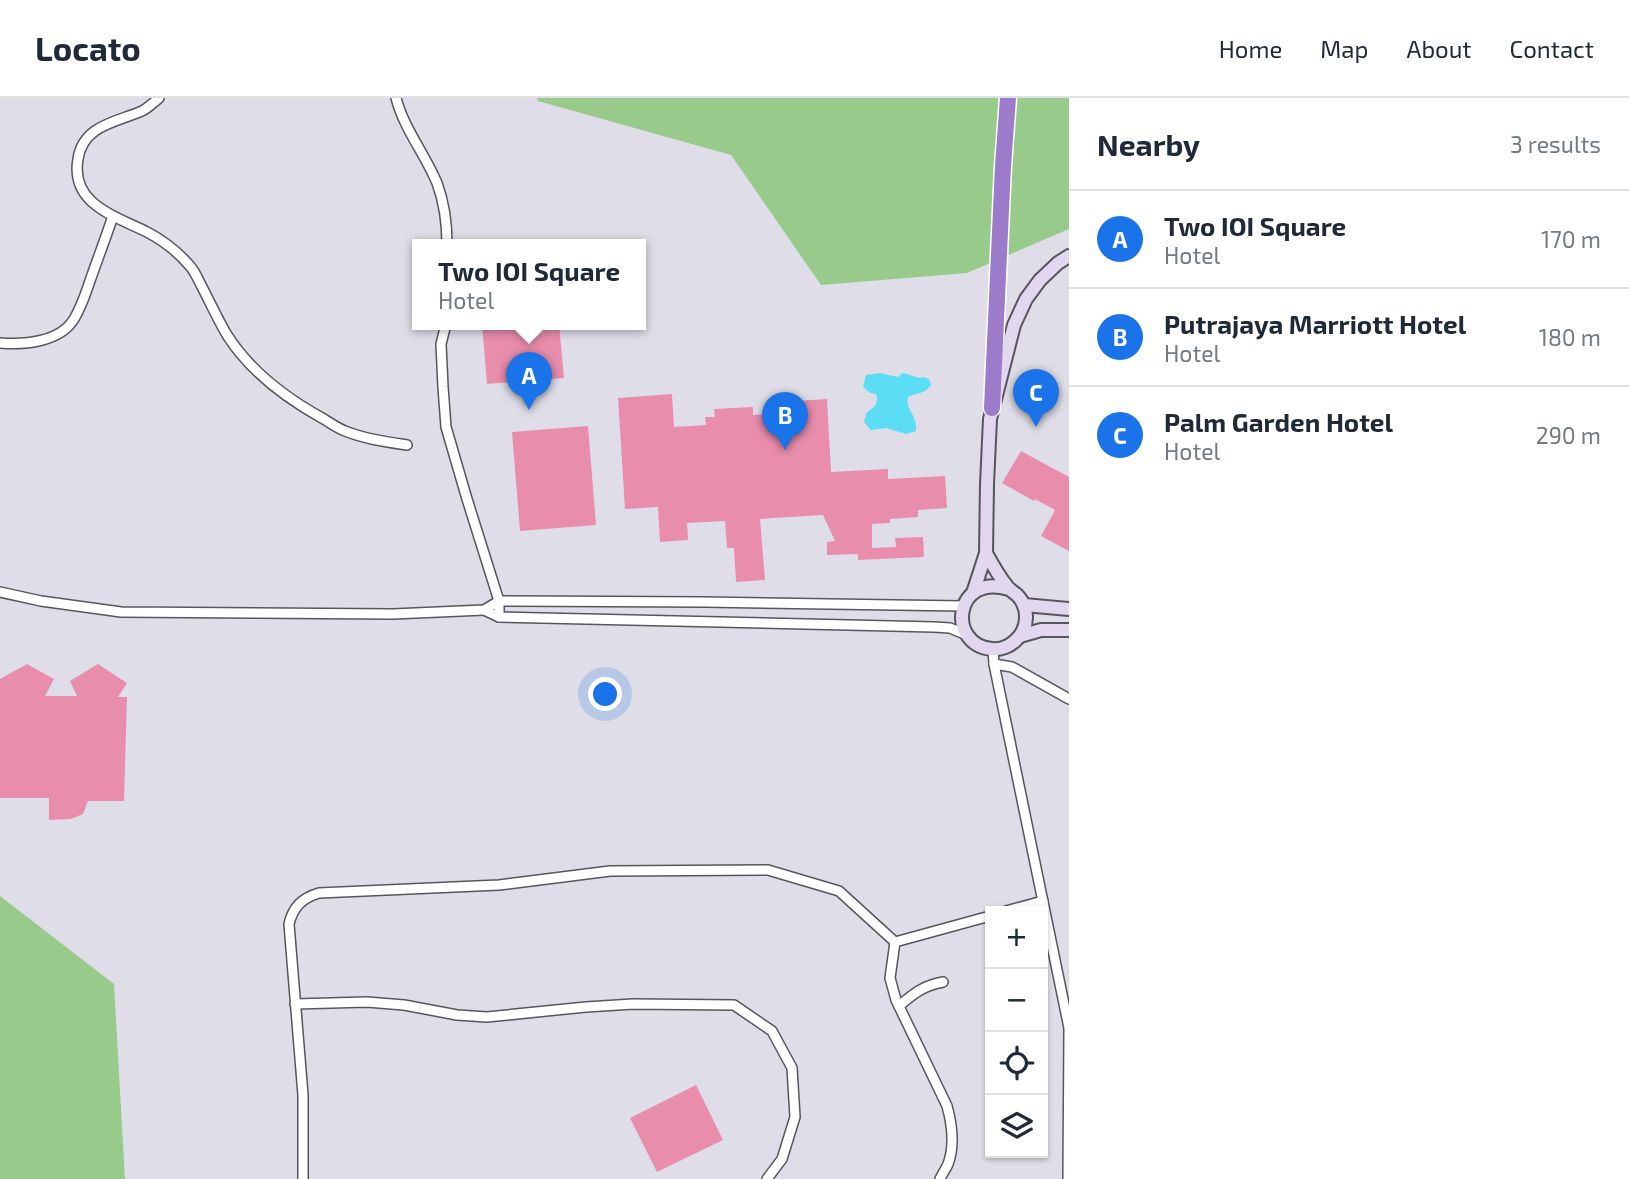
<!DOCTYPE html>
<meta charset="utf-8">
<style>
body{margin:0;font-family:"Exo 2",sans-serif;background:#f2f2f3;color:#1f2937}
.controls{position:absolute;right:21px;bottom:21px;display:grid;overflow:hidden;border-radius:0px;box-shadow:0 2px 5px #0004}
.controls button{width:63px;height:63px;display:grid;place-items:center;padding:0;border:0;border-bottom:2px solid #e0e1e3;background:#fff;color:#1f2937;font:35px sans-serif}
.you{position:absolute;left:606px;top:597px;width:24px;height:24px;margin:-18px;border:5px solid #fff;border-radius:50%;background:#1a73e8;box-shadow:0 0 0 10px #1a73e833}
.badge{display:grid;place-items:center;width:46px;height:46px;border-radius:50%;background:#1a73e8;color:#fff;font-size:23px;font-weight:700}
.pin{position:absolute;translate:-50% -58px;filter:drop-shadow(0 2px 4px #0008)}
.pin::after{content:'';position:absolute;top:37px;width:24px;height:21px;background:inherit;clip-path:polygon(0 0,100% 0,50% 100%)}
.popup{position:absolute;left:412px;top:141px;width:234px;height:91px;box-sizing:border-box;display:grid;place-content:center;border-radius:0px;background:#fff;filter:drop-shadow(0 2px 5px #0005);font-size:23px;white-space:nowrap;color:#747a83}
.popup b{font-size:26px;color:#1f2937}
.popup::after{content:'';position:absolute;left:50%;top:100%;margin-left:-14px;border:14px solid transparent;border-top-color:#fff}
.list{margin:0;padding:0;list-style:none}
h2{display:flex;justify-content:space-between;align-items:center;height:91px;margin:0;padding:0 28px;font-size:30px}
h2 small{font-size:23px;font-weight:400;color:#747a83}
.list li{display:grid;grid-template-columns:46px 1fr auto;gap:21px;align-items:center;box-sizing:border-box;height:98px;padding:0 28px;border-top:2px solid #e0e1e3}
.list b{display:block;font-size:26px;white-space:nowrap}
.list p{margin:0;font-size:23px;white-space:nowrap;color:#747a83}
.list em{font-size:23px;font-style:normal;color:#747a83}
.icon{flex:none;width:38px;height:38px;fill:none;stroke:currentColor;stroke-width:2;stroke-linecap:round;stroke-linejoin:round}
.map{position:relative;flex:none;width:1069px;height:1081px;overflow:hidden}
header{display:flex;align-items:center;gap:42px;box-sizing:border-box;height:98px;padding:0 35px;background:#fff;border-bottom:2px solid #e0e1e3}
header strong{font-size:33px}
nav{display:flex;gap:38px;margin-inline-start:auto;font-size:24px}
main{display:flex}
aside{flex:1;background:#fff}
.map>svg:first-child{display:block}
</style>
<header>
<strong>Locato</strong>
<nav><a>Home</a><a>Map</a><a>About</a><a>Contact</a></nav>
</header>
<main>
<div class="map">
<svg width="1069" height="1081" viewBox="0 0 1069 1081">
<rect width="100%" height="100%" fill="#dfdee8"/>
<!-- green -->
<g fill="#98ca8c">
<path d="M 537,0 L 1069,0 L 1069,131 L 967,175 L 821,187 L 731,57 L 538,3 Z"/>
<path d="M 0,798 L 114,886 L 125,1081 L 0,1081 Z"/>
</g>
<!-- water -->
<path fill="#5bddf3" d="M 880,275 L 898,279 L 902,275 C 908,275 913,279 920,280 L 923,279 L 929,281 L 931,287 C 923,297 918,294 908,299 C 905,311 918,318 916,333 L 906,336 L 886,330 L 871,332 L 864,324 L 867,314 C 875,309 879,305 876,296 L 870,295 L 863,289 L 866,277 Z"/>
<!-- building -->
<g fill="#e98dad">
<path d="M 482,226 L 559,226 L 564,280 L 487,286 Z"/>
<path d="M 672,296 L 674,329 L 706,327 L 705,319 L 715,319 L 714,311 L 753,309 L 753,317 L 781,315 L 781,304 L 827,301 L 831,374 L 888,371 L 888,381 L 945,378 L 947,410 L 918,412 L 918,419 L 890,421 L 890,425 L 872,426 L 872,450 L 896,449 L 895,440 L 923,439 L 924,459 L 858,462 L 858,456 L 827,457 L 827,444 L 835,443 L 823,417 L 760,421 L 765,482 L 736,484 L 734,450 L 727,450 L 725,423 L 687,425 L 688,442 L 660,444 L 658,409 L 625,411 L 618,300 Z"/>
<path d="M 588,328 L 596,427 L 520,433 L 512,334 Z"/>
<path d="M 1021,353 L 1069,379 L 1069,453 L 1041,438 L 1055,412 L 1035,401 L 1034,403 L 1002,385 Z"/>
<path d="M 27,566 L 54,581 L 45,598 L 77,598 L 70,583 L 98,566 L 127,585 L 118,599 L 127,599 L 124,703 L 88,703 L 83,716 L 71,721 L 49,722 L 49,700 L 0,700 L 0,581 Z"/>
<path d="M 696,987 L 723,1042 L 657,1074 L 630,1020 Z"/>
</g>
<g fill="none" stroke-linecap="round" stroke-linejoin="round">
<defs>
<g id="street">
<path d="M 159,0 C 154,4 148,10 142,13 C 117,24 83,27 78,61 C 70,106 115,118 147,134 C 162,142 178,154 189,167 C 194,172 197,179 200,185 C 209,202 217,220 227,237 C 250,273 284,299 322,320 C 329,324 337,330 345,333 C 365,341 387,344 407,347"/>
<path d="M 396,0 C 404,31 425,56 437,85 C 444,104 447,126 447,146"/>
<path d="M 446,226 L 441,246 L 443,289 L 446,329 L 467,401 L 499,503 L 499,519"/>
<path d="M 0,245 C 25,247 60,244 74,221 C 82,208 86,194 91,180 C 98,160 106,139 113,118"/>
<path d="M 0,494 L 41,503 L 121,514 L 393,516 L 484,512 L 499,503 L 705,504 L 963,508"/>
<path d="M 484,512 L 499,519 L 934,529 L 950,530 L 967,537"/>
<path d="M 993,551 L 994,566 L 1069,930 L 1068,1081"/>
<path d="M 994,566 L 1012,569 L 1069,601"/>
<path d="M 1006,813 L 1043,803"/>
<path d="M 895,844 L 890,880 L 896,902 L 947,1008 C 952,1026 955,1047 948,1066 C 946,1071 942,1076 940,1081"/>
<path d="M 895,844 L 990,818"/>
<path d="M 295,906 L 367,904 L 404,907 L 457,917 L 487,919 L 586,909 L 633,906 L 734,907 L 772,933 L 792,970 L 795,1019 L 782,1061 L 767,1081"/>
<path d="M 899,908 C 913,896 924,887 943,884"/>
<path d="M 303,1081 L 303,997 L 289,826 C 293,809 302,800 319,795 L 499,787 L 610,773 L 768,772 L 839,793 L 895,844"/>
</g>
<g id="secondary">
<path d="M 986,455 C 992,466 998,477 1006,487 C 1009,492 1014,494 1018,498 C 1029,510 1029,530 1016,542 C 1010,548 1001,552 992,551 C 946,547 954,474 1009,491"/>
<path d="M 973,495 L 986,455 L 987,386 L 990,321 L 1014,227 L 1026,201 L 1040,182 L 1058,165 L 1069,158"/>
<path d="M 1024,507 L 1069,511"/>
<path d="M 1020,538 L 1041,532 L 1069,532"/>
</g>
<path id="highway" d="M 992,310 L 1003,68 L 1008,0"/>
</defs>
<!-- street casing -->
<use href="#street" stroke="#57565e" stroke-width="12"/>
<!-- secondary casing -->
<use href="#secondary" stroke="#57565e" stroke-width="16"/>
<!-- highway casing -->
<use href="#highway" stroke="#fff" stroke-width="19"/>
<!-- street -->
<use href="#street" stroke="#fff" stroke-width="9"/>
<!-- secondary -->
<use href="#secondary" stroke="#e1d7ef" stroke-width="12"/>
<!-- highway -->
<use href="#highway" stroke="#9c7bca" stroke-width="16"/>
</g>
</svg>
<div class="controls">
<button>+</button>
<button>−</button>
<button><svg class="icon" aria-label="locate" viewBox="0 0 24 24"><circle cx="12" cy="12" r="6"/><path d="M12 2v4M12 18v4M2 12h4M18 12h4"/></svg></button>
<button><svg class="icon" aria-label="layers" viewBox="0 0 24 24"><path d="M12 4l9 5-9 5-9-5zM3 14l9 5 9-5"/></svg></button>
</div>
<div class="you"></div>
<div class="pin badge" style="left:529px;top:312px">A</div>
<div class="popup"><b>Two IOI Square</b>Hotel</div>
<div class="pin badge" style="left:785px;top:352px">B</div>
<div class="pin badge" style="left:1036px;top:329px">C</div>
</div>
<aside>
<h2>Nearby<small>3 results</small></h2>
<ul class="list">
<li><span class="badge">A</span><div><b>Two IOI Square</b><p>Hotel</p></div><em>170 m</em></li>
<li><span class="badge">B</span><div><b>Putrajaya Marriott Hotel</b><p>Hotel</p></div><em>180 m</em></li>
<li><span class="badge">C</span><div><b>Palm Garden Hotel</b><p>Hotel</p></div><em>290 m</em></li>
</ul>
</aside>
</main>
